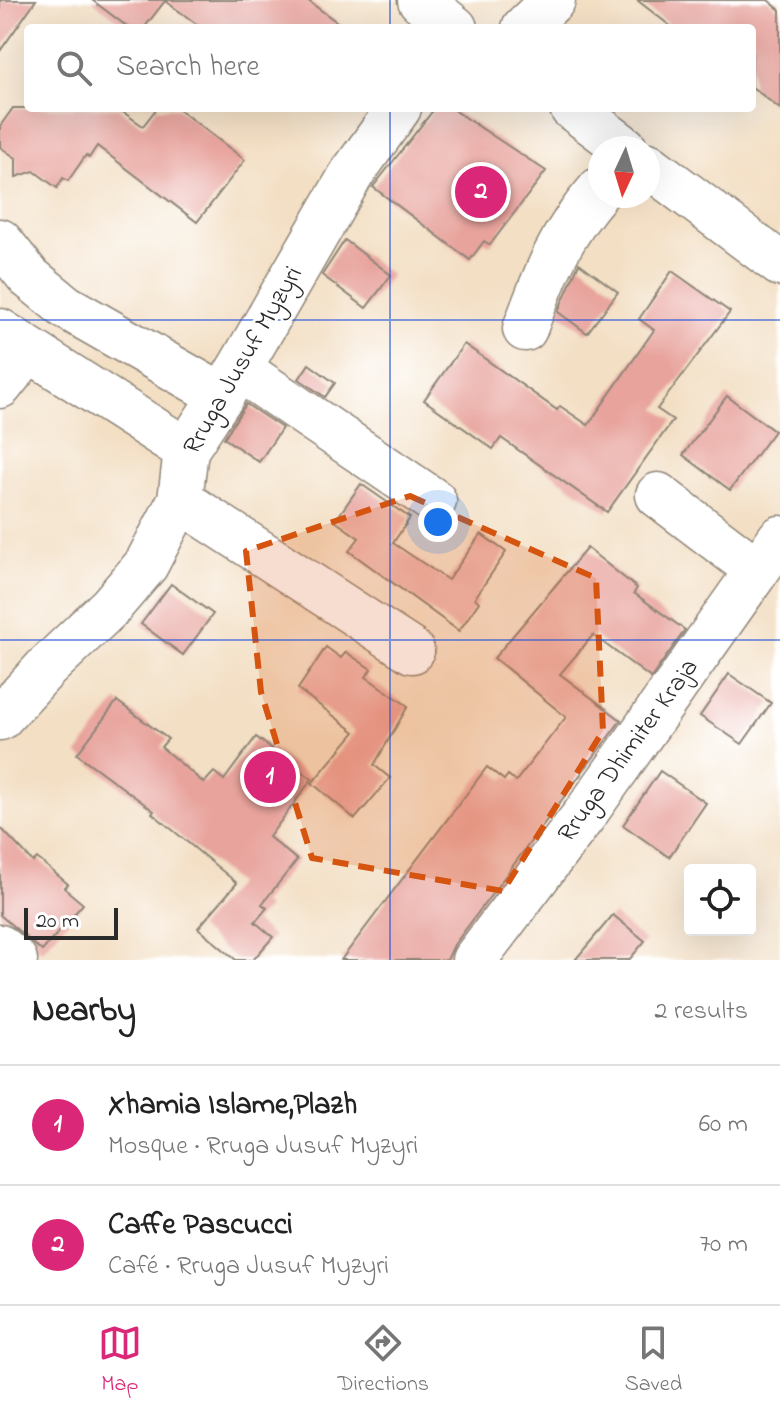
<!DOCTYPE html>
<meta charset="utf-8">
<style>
body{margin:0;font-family:"Indie Flower",sans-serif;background:#f6f6f6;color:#222}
.controls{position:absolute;right:24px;bottom:24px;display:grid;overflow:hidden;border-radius:8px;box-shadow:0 8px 32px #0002}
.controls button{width:72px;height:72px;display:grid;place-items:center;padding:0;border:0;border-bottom:2px solid #e0e0e0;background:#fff;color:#222;font:40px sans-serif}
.compass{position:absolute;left:588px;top:136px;width:72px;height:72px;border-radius:50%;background:#fff;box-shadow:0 8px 32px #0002;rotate:184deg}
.scale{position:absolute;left:24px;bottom:20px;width:94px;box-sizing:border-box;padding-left:8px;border:4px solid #2b2b2b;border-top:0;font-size:22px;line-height:28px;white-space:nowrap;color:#2b2b2b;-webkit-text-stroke:6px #fff;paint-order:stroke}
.you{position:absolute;left:438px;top:522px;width:28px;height:28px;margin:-20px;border:6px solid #fff;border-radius:50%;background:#1a73e8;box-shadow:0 0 0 12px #1a73e833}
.badge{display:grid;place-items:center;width:52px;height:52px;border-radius:50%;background:#db2777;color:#fff;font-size:26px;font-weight:700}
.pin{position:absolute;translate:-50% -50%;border:4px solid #fff;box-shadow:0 2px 8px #0006}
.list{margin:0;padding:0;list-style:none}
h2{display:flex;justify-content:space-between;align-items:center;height:104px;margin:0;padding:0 32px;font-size:34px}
h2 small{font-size:26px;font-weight:400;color:#767676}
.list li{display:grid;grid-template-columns:52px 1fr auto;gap:24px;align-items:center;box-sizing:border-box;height:120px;padding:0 32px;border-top:2px solid #e0e0e0}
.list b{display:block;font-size:30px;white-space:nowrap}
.list p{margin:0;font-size:26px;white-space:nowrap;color:#767676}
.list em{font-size:26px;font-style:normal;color:#767676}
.icon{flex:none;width:44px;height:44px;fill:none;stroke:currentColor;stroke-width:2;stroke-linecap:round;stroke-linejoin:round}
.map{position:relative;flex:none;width:780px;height:960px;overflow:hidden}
.search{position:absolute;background:#fff;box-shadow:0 8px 32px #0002;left:24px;right:24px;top:24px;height:88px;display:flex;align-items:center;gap:20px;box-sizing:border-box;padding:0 28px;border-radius:8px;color:#767676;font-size:30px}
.sheet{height:344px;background:#fff}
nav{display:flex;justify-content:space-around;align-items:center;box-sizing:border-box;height:112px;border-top:2px solid #e0e0e0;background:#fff;font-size:22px;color:#767676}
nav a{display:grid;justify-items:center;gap:4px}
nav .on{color:#db2777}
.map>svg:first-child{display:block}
</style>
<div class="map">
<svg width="780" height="960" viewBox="0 0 780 960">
<rect width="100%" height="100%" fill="#fff"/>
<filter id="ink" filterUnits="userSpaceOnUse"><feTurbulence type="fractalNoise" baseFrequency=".0125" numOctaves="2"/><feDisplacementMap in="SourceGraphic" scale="16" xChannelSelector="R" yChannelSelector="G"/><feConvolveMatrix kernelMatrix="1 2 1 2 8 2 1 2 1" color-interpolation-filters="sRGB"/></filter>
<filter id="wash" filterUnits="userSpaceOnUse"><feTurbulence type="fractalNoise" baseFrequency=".006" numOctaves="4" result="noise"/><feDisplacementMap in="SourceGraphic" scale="32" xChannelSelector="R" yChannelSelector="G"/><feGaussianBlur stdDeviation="1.8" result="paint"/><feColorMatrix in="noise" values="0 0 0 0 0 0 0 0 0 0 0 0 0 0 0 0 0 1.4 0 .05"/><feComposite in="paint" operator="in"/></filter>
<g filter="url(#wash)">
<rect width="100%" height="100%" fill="#f3dfc4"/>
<g id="blocks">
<!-- building -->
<g fill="#e8a39c">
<path d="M 0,0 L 36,0 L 0,51 Z"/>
<path d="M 92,0 L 307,0 L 345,28 L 202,28 L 165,1 L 144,28 L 129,28 Z"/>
<path d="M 637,0 L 768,0 L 780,10 L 780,109 L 752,87 L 752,28 L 673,28 Z"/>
<path d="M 13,108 L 117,108 L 143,126 L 157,108 L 177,108 L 245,160 L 197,222 L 97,146 L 89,158 L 86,155 L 68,181 L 63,178 L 57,188 L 34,171 L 16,177 L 16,158 L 0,147 L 0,126 Z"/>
<path d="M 435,108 L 451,108 L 546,171 L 490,245 L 484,241 L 470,260 L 373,187 Z"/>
<path d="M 345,240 L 391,275 L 366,308 L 322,275 Z"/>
<path d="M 579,263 L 618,292 L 587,333 L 558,312 Z"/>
<path d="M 672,271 L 730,312 L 657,409 L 673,420 L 607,512 L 501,438 L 493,449 L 424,400 L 464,344 L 557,410 L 560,406 L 588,425 L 654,330 L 639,319 Z"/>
<path d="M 309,364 L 335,383 L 325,397 L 299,379 Z"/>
<path d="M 727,396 L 774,431 L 730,490 L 683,455 Z"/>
<path d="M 246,404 L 282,428 L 259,462 L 224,438 Z"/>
<path d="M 361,484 L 410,518 L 393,543 L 448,580 L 481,534 L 506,552 L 475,598 L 479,602 L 459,631 L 349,551 L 359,538 L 335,521 Z"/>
<path d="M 587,548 L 637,588 L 634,593 L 685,630 L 651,678 L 593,635 L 560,674 L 621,720 L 454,945 L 447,960 L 341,960 L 487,767 L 504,780 L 508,775 L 516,781 L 566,717 L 494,658 Z"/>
<path d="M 171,584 L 213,614 L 183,655 L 141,624 Z"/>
<path d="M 326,647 L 341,658 L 346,652 L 371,669 L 366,677 L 408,706 L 374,765 L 390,778 L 355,819 L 312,783 L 355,732 L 298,689 Z"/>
<path d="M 729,674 L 771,703 L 742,744 L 700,716 Z"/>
<path d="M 117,701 L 168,739 L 161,747 L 204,783 L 214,772 L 224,780 L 256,737 L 312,779 L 269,837 L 297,860 L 262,904 L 267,908 L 255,922 L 273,937 L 253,960 L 236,960 L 198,928 L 237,883 L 152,813 L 154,811 L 77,754 Z"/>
<path d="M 660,771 L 706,803 L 669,857 L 623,825 Z"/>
<path d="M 0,827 L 33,862 L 37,858 L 68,884 L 64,888 L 83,904 L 42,951 L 0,915 Z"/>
<path d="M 613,915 L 645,941 L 629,960 L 575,960 Z"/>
</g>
</g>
</g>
<g filter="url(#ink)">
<use href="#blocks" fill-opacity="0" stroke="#8f8578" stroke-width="2"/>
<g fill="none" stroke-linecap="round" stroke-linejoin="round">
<defs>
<g id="minor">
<path d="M 524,28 L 553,0"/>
<path d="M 0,241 L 29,277 L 66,307 L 222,396"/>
<path d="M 525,329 C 546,272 559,236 600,189"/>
<path d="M 0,331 L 186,450"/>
<path d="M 239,369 L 434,501"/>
<path d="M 0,386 L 28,351"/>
<path d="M 658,495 L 757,570"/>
<path d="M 180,500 L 412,651"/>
<path d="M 0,718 L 46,668 L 110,607 L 146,565 L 180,500 L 186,450 L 239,369 L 351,175 L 399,108"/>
<path d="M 0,947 L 15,960"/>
<path d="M 474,960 L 585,814 L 780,538"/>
</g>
<g id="major">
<path d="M 420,0 L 455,28"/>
<path d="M 572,108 L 625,148"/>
<path d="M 648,165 L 780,264"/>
</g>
</defs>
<!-- minor casing -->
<use href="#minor" stroke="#8f8578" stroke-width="47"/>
<!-- major casing -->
<use href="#major" stroke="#8f8578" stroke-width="47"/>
<!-- minor -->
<use href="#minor" stroke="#fff" stroke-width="44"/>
<!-- major -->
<use href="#major" stroke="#fff" stroke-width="44"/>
</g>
</g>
<!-- marked area -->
<path fill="#d5540f" fill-opacity="0.2" stroke="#d5540f" stroke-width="6" stroke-dasharray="16 10" stroke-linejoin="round" d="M 410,496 L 596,578 L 603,731 L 503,891 L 312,858 L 261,692 L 246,551 Z"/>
<!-- grid -->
<path fill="none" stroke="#1d4ed8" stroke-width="2" stroke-opacity="0.55" d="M 390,0 L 390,28M 390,108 L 390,960M 0,320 L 780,320M 0,640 L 780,640"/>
<g text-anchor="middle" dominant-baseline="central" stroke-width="6" stroke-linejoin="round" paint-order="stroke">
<!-- street labels -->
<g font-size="26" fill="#2b2b2b" stroke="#fff">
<text transform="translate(244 361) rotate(-60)">Rruga Jusuf Myzyri</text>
<text transform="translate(629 751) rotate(-54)">Rruga Dhimiter Kraja</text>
</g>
</g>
</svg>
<div class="controls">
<button><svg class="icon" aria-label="locate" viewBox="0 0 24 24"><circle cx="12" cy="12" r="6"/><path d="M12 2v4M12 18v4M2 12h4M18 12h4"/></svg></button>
</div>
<svg class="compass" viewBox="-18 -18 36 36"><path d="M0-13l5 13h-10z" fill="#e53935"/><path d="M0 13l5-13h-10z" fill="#767676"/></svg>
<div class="scale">20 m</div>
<div class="you"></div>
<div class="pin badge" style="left:270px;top:777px">1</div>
<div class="pin badge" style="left:481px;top:192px">2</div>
<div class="search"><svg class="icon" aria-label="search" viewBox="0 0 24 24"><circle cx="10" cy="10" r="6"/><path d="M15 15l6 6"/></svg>Search here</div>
</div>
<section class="sheet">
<h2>Nearby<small>2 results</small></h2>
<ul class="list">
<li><span class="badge">1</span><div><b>Xhamia Islame,Plazh</b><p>Mosque · Rruga Jusuf Myzyri</p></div><em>60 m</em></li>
<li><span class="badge">2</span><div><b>Caffe Pascucci</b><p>Café · Rruga Jusuf Myzyri</p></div><em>70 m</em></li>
</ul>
</section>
<nav>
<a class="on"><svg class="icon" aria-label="map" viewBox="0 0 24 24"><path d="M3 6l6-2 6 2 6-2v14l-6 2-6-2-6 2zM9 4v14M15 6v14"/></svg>Map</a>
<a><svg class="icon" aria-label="directions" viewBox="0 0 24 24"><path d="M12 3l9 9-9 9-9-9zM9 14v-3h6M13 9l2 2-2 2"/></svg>Directions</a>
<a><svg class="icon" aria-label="saved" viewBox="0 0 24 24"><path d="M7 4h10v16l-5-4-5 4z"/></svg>Saved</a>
</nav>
